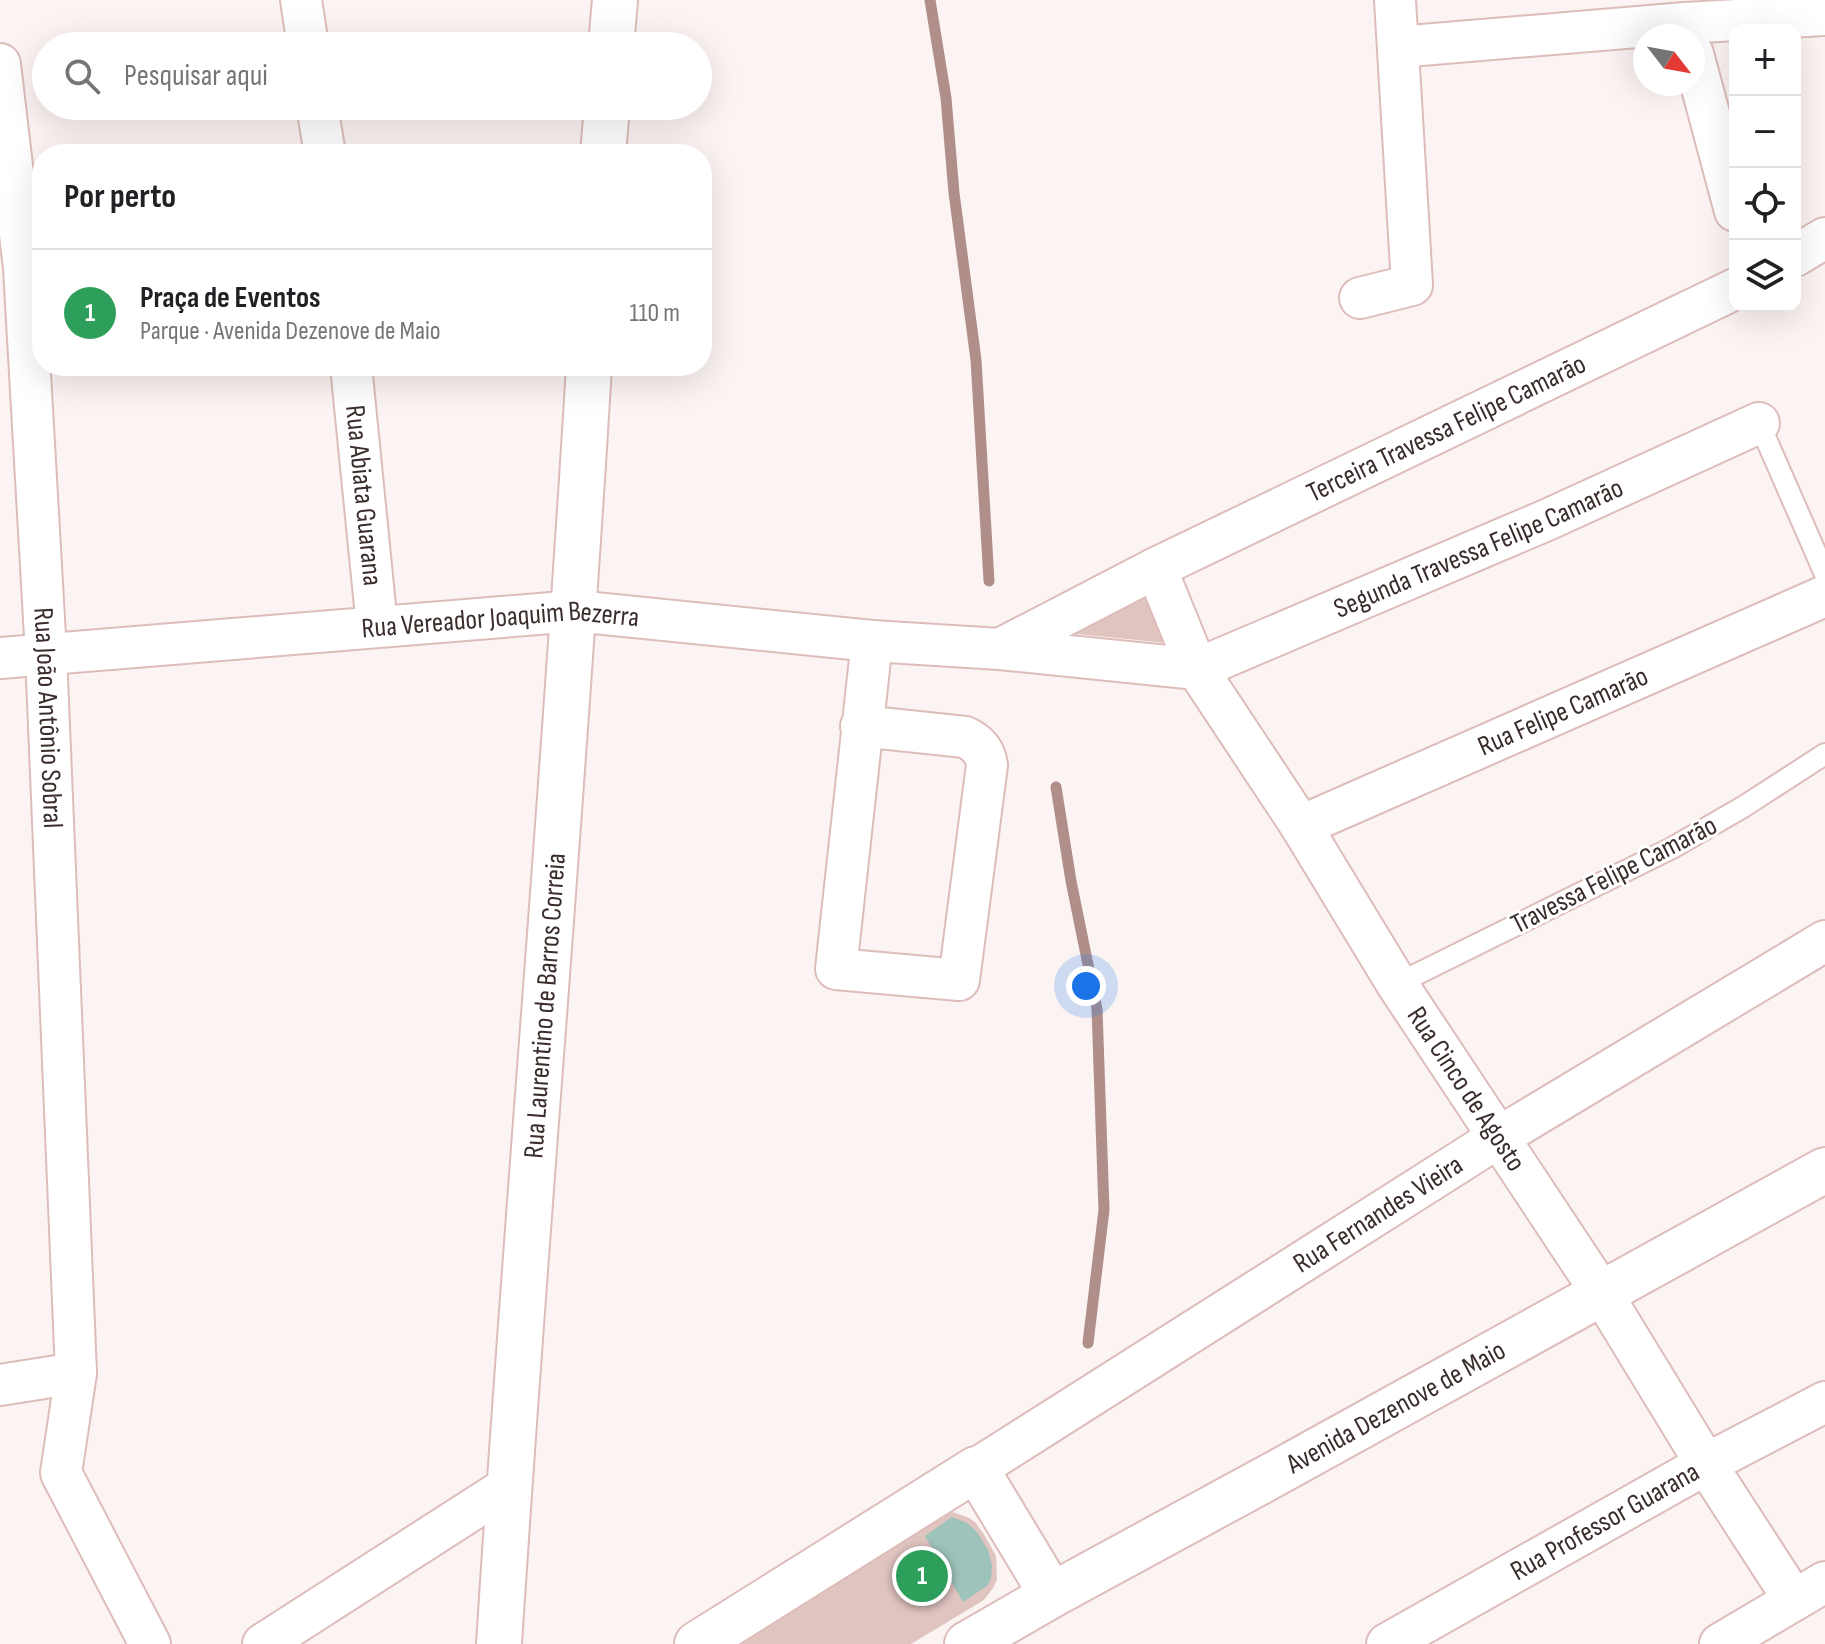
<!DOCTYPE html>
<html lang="pt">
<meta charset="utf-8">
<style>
body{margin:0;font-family:"Sofia Sans Condensed",sans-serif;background:#f2f2f2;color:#202124}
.controls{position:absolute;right:24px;top:24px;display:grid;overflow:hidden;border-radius:16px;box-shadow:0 8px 32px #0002}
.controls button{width:72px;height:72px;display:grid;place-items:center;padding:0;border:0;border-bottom:2px solid #e0e0e0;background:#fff;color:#202124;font:40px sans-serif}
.compass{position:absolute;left:1633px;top:24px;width:72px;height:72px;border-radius:50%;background:#fff;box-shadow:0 8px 32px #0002;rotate:121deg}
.you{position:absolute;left:1086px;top:986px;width:28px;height:28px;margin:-20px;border:6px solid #fff;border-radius:50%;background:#1a73e8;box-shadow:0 0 0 12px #1a73e833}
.badge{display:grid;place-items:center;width:52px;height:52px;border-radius:50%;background:#2563eb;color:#fff;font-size:26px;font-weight:700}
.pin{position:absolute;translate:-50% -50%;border:4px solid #fff;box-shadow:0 2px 8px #0006}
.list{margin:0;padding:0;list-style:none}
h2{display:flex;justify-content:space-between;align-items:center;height:104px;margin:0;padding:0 32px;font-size:34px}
h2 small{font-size:26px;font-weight:400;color:#757577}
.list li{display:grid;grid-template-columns:52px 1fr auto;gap:24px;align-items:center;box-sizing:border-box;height:128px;padding:0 32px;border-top:2px solid #e0e0e0}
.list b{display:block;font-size:30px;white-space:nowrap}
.list p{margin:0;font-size:26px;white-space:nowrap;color:#757577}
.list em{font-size:26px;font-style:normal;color:#757577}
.icon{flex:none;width:44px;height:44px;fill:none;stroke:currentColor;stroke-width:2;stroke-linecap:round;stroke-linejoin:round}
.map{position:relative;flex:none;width:1825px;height:1644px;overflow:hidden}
.search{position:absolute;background:#fff;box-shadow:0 8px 32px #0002;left:32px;top:32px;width:680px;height:88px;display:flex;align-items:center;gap:20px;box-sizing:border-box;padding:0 28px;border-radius:44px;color:#757577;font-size:30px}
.panel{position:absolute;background:#fff;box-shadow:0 8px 32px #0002;left:32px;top:144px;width:680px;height:232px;border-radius:32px}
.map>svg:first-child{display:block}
</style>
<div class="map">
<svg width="1825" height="1644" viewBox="0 0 1825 1644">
<rect width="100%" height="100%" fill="#fbf4f3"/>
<!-- green -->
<g fill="#e0c4c0">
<path d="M 1145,597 L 1167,643 L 1067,633 Z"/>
<path d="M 953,1512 L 969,1518 L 976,1523 L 985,1536 L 996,1556 L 997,1580 L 993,1588 L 984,1600 L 911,1644 L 737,1644 L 946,1514 Z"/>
</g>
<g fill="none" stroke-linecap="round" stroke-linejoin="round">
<!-- stream -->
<g stroke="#b08f8b" stroke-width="11">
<path d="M 930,0 L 946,98 L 954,193 L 976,360 L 989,581"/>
<path d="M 1056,787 L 1071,881 L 1097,1009 L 1104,1210 L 1088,1343"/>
</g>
</g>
<!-- building -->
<path fill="#9ec3bb" d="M 952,1517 L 967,1523 L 977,1532 L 988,1550 L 992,1565 L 991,1579 L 987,1586 L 963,1602 L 925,1536 Z"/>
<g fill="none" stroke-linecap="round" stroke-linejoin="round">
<defs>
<g id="service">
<path d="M 1759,423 L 1825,574"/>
<path d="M 1397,984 L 1672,848 L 1743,807 L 1825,754"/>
</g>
<g id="minor">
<path d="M 301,0 L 308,46"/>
<path d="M 1398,47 L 1685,23 L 1825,15"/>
<path d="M 1693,54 L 1735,211"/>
<path id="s1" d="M 0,64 L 24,268 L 46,654 L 76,1373 L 61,1473 L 150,1644"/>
<path d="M 317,106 L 325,154"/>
<path d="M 1795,256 L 1825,238"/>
<path d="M 1360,298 L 1412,285 L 1395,0"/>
<path id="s2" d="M 351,366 L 377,626"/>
<path id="s3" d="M 1156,568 L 1197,669 L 1301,826 L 1397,984 L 1601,1292 L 1706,1464 L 1794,1600"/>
<path id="s4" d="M 1000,649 L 1156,568 L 1735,289"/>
<path id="s5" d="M 0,658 L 575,611 L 872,641 L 1000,649 L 1197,669 L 1549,519 L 1759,423"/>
<path d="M 861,726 L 965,737 C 978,743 985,751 987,765 L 959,980 L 836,969 L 872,641"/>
<path id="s6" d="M 1301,826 L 1825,596"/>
<path d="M 0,1385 L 76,1373"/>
<path id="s7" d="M 976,1469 L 1499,1137 L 1825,941"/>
<path d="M 263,1644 L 509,1486"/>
<path id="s8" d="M 1387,1644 L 1706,1464 L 1825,1402"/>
<path d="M 1720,1644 L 1825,1582"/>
</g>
<g id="tertiary">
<path d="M 611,46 L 615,0"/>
<path d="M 603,154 L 607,106"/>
<path id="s9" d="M 499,1644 C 526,1218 564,792 589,366"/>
<path d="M 697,1644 L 976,1469 L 1052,1595"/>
<path id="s10" d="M 967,1644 L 1052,1595 L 1280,1471 L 1825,1170"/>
</g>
</defs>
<!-- service casing -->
<use href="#service" stroke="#ddbdb9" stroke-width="24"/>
<!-- minor casing -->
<use href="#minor" stroke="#ddbdb9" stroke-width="44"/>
<!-- tertiary casing -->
<use href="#tertiary" stroke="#ddbdb9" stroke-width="48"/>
<!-- service -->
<use href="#service" stroke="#fff" stroke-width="20"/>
<!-- minor -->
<use href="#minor" stroke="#fff" stroke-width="40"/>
<!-- tertiary -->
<use href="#tertiary" stroke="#fff" stroke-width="44"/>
</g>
<g text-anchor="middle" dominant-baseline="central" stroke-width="6" stroke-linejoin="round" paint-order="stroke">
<!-- street labels -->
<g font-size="28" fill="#3a2d2c" stroke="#fff">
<text stroke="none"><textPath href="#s4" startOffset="498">Terceira Travessa Felipe Camarão</textPath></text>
<text stroke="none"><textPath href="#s2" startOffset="130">Rua Abiata Guarana</textPath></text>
<text stroke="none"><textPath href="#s5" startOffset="1508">Segunda Travessa Felipe Camarão</textPath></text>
<text stroke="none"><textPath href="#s5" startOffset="502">Rua Vereador Joaquim Bezerra</textPath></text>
<text stroke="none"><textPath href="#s6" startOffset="286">Rua Felipe Camarão</textPath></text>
<text stroke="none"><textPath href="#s1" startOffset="656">Rua João Antônio Sobral</textPath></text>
<text transform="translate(1614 875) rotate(-27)">Travessa Felipe Camarão</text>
<text stroke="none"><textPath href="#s9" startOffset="640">Rua Laurentino de Barros Correia</textPath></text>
<text stroke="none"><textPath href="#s3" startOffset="608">Rua Cinco de Agosto</textPath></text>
<text stroke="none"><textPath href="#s7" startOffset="476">Rua Fernandes Vieira</textPath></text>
<text stroke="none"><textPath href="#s10" startOffset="490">Avenida Dezenove de Maio</textPath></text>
<text stroke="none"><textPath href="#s8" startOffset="250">Rua Professor Guarana</textPath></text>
</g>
</g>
</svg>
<div class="controls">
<button>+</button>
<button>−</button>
<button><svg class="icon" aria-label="locate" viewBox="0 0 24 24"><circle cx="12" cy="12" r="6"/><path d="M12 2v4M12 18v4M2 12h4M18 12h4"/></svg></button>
<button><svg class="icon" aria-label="layers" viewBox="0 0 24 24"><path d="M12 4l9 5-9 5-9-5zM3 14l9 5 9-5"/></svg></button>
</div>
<svg class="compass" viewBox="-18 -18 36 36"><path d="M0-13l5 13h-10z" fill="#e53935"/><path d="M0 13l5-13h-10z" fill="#757577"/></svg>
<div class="you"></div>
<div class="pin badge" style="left:922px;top:1576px;background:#2e9e5b">1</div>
<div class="search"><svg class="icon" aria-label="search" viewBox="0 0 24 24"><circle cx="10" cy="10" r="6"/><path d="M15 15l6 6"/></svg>Pesquisar aqui</div>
<section class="panel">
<h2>Por perto<small></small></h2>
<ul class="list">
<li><span class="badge" style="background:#2e9e5b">1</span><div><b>Praça de Eventos</b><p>Parque · Avenida Dezenove de Maio</p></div><em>110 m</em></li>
</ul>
</section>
</div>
